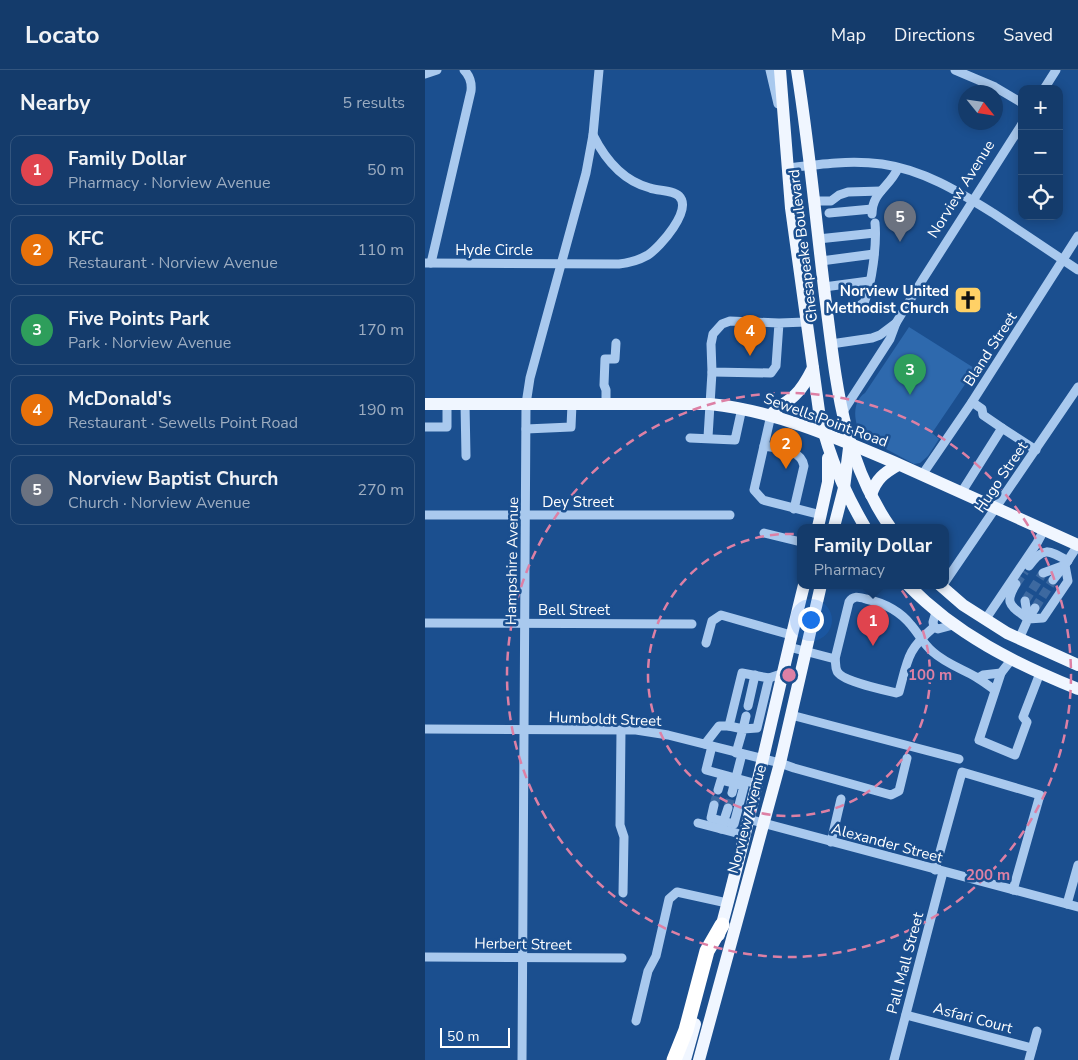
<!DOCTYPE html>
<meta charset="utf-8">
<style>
body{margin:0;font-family:"Nunito Sans",sans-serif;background:#1d4271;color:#f1f3f6}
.controls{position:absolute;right:15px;top:15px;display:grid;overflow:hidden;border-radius:10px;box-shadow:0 2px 12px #0003}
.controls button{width:45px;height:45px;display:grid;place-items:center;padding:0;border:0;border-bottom:1px solid #33557e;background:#143b6b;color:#f1f3f6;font:25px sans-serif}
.compass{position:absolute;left:533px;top:15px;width:45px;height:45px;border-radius:50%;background:#143b6b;box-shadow:0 2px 12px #0003;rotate:120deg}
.scale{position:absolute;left:15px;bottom:12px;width:70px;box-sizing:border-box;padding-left:5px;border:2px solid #fff;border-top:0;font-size:14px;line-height:18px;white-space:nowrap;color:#fff;-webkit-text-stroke:4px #1b4f8f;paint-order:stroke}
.you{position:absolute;left:385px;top:549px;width:18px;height:18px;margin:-12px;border:4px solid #fff;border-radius:50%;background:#1a73e8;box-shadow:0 0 0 8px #1a73e833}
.badge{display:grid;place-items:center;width:32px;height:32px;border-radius:50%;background:#ffd166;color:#fff;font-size:16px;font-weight:700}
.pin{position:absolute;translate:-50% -41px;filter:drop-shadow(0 1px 2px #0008)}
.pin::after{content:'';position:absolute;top:26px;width:18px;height:15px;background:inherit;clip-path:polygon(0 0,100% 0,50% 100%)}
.popup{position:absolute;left:372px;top:454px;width:152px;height:65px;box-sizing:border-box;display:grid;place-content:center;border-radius:10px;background:#143b6b;filter:drop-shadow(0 1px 4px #0005);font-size:16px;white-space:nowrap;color:#9dadc1}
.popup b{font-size:19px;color:#f1f3f6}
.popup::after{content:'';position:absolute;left:50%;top:100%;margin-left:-10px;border:10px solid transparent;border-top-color:#143b6b}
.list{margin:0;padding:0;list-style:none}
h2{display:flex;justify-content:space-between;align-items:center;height:65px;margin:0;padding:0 20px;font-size:21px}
h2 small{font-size:16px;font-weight:400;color:#9dadc1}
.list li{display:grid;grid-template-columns:32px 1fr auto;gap:15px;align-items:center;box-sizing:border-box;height:70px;margin:0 10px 10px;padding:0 10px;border:1px solid #33557e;border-radius:10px}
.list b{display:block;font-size:19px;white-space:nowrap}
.list p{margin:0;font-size:16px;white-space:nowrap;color:#9dadc1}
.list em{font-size:16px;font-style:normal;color:#9dadc1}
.icon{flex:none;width:28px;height:28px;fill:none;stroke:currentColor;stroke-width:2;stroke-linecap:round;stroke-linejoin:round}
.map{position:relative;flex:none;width:653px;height:990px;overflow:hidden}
header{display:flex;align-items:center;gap:30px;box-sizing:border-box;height:70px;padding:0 25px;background:#143b6b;border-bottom:1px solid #33557e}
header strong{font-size:24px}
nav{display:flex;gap:28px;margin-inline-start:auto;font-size:18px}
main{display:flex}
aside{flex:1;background:#143b6b}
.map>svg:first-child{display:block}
</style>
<header>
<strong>Locato</strong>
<nav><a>Map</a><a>Directions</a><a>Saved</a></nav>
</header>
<main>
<aside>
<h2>Nearby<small>5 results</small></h2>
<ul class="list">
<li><span class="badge" style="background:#e0444e">1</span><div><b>Family Dollar</b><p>Pharmacy · Norview Avenue</p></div><em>50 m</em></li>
<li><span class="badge" style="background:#e8710a">2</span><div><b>KFC</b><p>Restaurant · Norview Avenue</p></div><em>110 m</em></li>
<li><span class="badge" style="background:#2e9e5b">3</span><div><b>Five Points Park</b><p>Park · Norview Avenue</p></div><em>170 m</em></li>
<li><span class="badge" style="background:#e8710a">4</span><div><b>McDonald's</b><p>Restaurant · Sewells Point Road</p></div><em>190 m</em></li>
<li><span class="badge" style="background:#6b7280">5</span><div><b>Norview Baptist Church</b><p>Church · Norview Avenue</p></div><em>270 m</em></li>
</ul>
</aside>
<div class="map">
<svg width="653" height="990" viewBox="0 0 653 990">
<rect width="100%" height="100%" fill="#1b4f8f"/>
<!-- green -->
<path fill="#2e69ad" d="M 484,257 L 557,303 L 550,313 L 543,310 L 507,363 L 514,369 L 503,386 L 495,393 L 489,394 L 437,366 C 429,354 426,332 440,323 Z"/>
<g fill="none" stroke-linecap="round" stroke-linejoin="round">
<!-- minor-tunnel -->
<g stroke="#3d69a0" stroke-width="9" stroke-dasharray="9 4.5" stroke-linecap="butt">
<path d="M 591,514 L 600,501"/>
<path d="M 600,531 L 618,503"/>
<path d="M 610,538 L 628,510"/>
<path d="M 289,735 L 293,720"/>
<path d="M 303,738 L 307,723"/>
</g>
<!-- minor -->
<g stroke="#a9c9ee" stroke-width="9">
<path d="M 345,0 L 353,34"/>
<path d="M 530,0 L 570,17 L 597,33"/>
<path d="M 0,4 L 12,0"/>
<path d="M 619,19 L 631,0"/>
<path d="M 363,98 C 395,94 425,90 457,94 C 499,100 534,122 568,143 C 596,162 625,181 653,200"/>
<path d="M 388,131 L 406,131 L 414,125 L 423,122 L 456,121"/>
<path d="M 404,143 L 447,139"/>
<path d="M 447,144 C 447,122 465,117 473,98"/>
<path d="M 393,169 L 450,163"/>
<path d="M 396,191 L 449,184"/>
<path d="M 0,193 L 194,194 C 204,193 214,190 223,185 C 235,177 268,140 254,126 C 248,120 233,121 225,118 C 198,111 180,89 168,65"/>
<path d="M 6,193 L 46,21 C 47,12 45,6 39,0"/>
<path d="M 399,217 L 444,211"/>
<path d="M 402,239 L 432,237 L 439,233 C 447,214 452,174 450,153"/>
<path d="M 354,253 L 351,296 L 346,303 L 287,302 L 286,274 L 288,264 L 297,254 L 305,251 L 354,253 L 381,252"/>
<path d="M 406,274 L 447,268 L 455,265 L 471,253"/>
<path d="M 547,332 L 557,339 L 558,345 L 577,358"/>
<path d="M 40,334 L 41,386"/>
<path d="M 181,334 L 181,320 L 179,315 L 180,289 L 190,289 L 191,273"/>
<path d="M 417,343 L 465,269 L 471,253 L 498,209 L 597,54"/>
<path d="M 346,345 L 329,420 L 338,430 L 396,445"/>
<path d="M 0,357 L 22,357 L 22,334"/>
<path d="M 101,359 L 146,357 L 147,334"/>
<path d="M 283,367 L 287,302"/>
<path d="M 265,368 L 310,370 L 317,338"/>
<path d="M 339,376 C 354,379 376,379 379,396 L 369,439"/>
<path d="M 497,405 L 547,332 L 653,166"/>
<path d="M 536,423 L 577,358 L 611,380"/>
<path d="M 0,445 L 305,445"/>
<path d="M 339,463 L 376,472"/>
<path d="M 604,496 C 618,476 624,480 643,491"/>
<path d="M 618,503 L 640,495 L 628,510"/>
<path d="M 520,512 L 653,317"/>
<path d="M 591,514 C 578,535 587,536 603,549"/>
<path d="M 600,531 L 603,549"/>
<path d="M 511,542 L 508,552 L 509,557 L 513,559 L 528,555"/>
<path d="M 603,549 L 610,538"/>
<path d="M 560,550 L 612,473 L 619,460"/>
<path d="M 0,553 L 267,554"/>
<path d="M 594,569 L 603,549 L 618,548 L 643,511 L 640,495 L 653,475"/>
<path d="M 281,573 L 287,551 L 296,545 L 366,565"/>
<path d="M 364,577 L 410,589 L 424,532 C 428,525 434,527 441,529 C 459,533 474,540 486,555 C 494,564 498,574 508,582 C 520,593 537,599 551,607 C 558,611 564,616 570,620"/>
<path d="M 410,589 C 411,592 410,597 412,601 C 416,611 459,620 471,623 L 474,622 C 483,589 482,580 509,557"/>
<path d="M 586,590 L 576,603 L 554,670 L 590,685 L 602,652 L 598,647 L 615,603"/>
<path d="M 553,608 L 558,605 L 576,603"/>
<path d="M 323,636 L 330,605"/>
<path d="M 366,645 L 534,689"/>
<path d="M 321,646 L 318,659 L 304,656 L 317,603 L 344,608 L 356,604"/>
<path d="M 0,659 L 211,660 L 243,665 L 355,693 L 369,698 L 466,725 L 474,721 L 482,688"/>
<path d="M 196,660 L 195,755 L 199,767 L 198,823"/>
<path d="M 280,674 L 294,656 L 304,656"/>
<path d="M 287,676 L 281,700 L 332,714"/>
<path d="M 311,683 L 318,659 L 332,658 L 344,608"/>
<path d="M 307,723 L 317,684"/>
<path d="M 289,735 L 286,748 L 309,754 L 319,716 L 296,710 L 293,720"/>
<path d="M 303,738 L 296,759 L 319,765"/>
<path d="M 323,749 L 653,837"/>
<path d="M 273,753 L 296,759"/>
<path d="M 406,772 L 416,729"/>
<path d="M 510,800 L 537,702 L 615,725 L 588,820"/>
<path d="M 642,834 L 653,795"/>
<path d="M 0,887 L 197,888"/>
<path d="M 481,945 L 607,978"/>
<path d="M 211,951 L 223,901 L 231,886 L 244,829 L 252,822 L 302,833"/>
<path d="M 97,990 L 101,334 L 105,308 L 161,103 L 168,65 L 174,0"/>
<path d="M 469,990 L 518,802"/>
<path d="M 604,990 L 612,961"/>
</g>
<!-- major -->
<g stroke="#f0f6ff" stroke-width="12">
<path d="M 355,0 L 366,138 L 394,341 C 402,383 419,421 440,457"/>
<path d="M 372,0 C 384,75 391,151 400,226 C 411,309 416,386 465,457"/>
<path d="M 0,334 L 285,334 C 351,341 412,368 473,394 C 533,421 593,448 653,475"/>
<path d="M 346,345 C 353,336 362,333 370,325 C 378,318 383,308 388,298"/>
<path d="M 446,425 C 451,409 459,403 473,395"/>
<path d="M 393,457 L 403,412 L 403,388"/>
<path d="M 409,457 L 419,418 L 424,378"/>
<path d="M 483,515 C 532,565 589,593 653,619"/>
<path d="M 515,515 L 538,535 L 582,563 L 653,595"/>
<path d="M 294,865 C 326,749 350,631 379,515"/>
<path d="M 260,990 L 270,954"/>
<path d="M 274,990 L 355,693 L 396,515"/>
</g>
<!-- highway -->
<path stroke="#fff" stroke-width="15" d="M 249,990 L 261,960 L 282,881 L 297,855"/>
</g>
<!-- distance rings -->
<g fill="none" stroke="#dd80a5" stroke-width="2.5" stroke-dasharray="9 6">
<circle cx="364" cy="605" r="141"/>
<circle cx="364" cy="605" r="282"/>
</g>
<!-- icons -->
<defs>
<symbol id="church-square" viewBox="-11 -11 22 22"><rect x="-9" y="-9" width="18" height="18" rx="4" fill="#ffd166" stroke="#1b4f8f"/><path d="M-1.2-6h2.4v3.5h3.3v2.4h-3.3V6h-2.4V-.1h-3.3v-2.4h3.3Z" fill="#111"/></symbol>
</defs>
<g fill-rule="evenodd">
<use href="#church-square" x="527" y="214" width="32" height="32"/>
</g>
<g text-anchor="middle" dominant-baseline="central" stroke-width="5" stroke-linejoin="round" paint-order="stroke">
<!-- street labels -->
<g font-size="15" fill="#fff" stroke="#1b4f8f">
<text transform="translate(536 119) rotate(-58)">Norview Avenue</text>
<text transform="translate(378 176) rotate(-97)">Chesapeake Boulevard</text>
<text x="69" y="180">Hyde Circle</text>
<text transform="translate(565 279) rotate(-57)">Bland Street</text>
<text transform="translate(401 350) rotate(20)">Sewells Point Road</text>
<text transform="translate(576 407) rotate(-56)">Hugo Street</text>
<text x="153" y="432">Dey Street</text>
<text transform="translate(87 491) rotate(-89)">Hampshire Avenue</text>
<text x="149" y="540">Bell Street</text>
<text transform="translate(180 649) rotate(2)">Humboldt Street</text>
<text transform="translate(322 749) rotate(-75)">Norview Avenue</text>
<text transform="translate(462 773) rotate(15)">Alexander Street</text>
<text transform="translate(98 874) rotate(1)">Herbert Street</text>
<text transform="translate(480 893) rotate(-75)">Pall Mall Street</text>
<text transform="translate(548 948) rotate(15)">Asfari Court</text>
</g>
<!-- poi labels -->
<g font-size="15" font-weight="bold" fill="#fff" stroke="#1b4f8f" text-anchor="end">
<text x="524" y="221">Norview United<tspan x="524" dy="17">Methodist Church</tspan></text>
</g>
</g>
<circle cx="364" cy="605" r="8" fill="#dd80a5" stroke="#1b4f8f" stroke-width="2.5"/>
<g font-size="15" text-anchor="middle" font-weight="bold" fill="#dd80a5" stroke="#1b4f8f" stroke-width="5" stroke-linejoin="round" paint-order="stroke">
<text x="505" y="610">100 m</text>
<text x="563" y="810">200 m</text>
</g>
</svg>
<div class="controls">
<button>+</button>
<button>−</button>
<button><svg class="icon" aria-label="locate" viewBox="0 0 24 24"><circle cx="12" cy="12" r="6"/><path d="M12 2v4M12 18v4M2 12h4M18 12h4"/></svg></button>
</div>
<svg class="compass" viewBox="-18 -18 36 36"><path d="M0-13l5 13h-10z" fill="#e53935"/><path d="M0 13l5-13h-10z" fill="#9dadc1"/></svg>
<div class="scale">50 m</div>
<div class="you"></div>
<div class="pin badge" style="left:448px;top:576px;background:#e0444e">1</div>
<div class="popup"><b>Family Dollar</b>Pharmacy</div>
<div class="pin badge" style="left:361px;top:399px;background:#e8710a">2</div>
<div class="pin badge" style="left:485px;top:325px;background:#2e9e5b">3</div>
<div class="pin badge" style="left:325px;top:286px;background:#e8710a">4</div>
<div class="pin badge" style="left:475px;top:172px;background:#6b7280">5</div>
</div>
</main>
